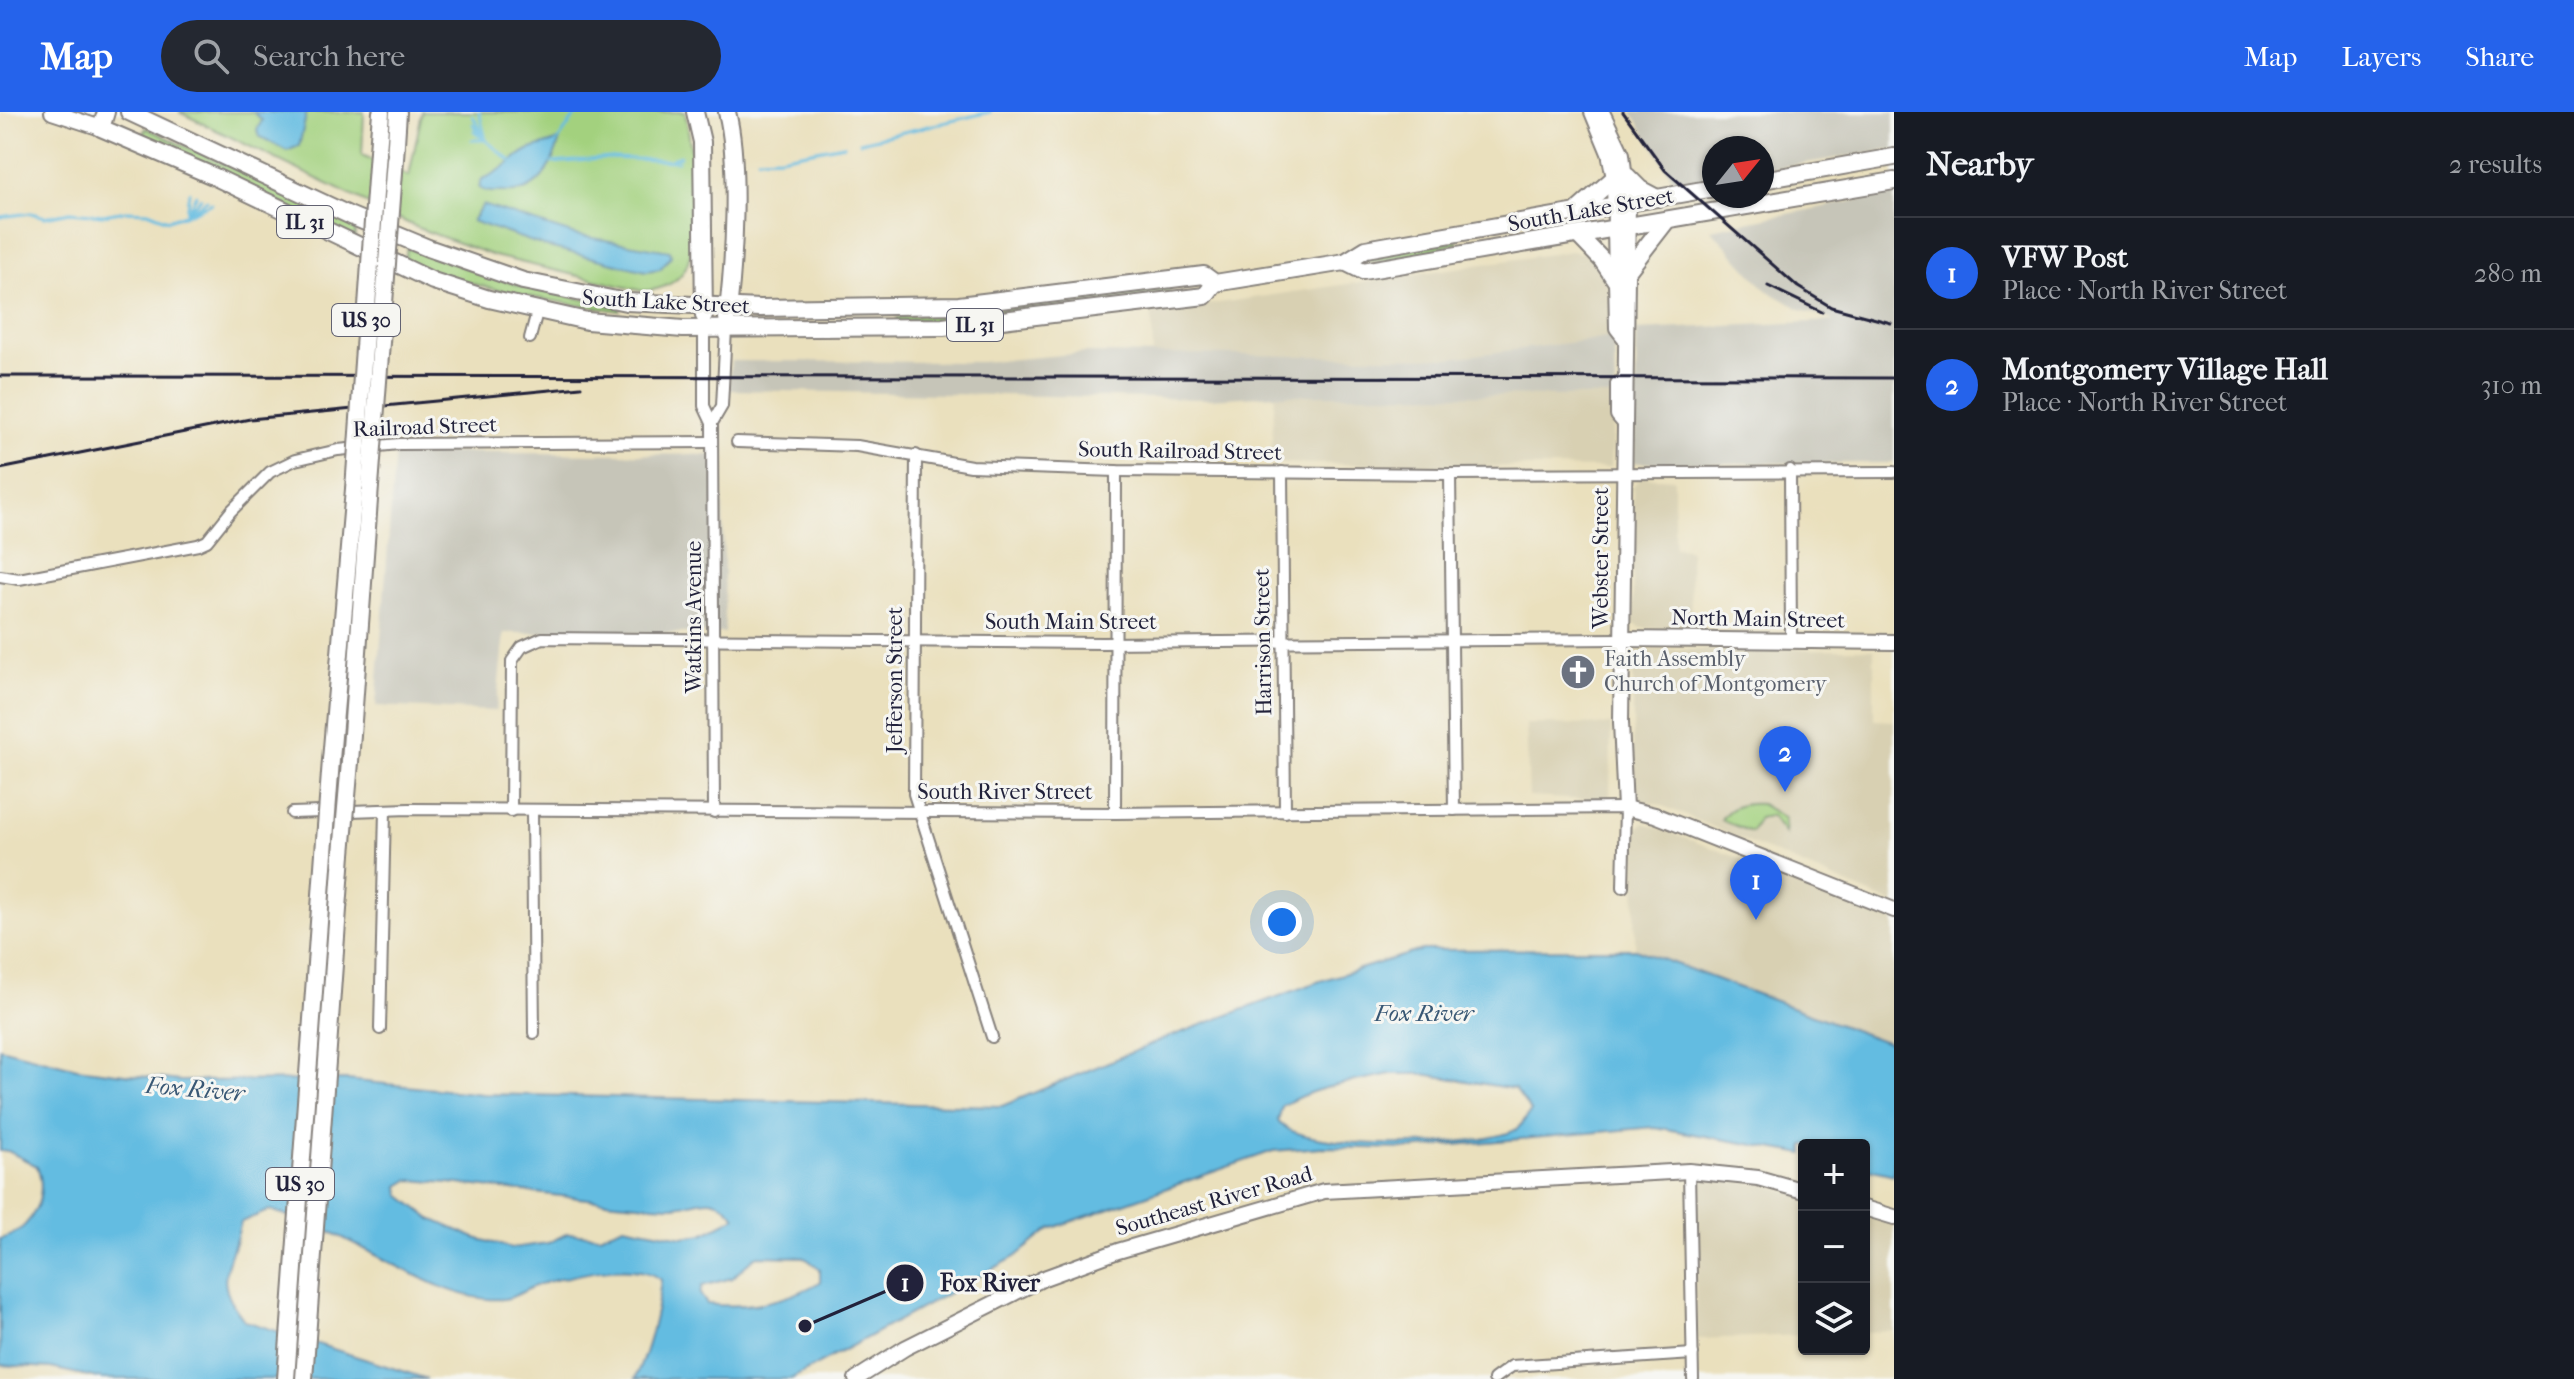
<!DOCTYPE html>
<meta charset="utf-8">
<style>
body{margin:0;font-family:"IM FELL French Canon",serif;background:#242831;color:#f1f3f6}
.controls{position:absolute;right:24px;bottom:24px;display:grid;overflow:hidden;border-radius:8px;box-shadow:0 2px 6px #0004}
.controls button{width:72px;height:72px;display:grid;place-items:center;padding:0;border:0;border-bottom:2px solid #363941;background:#171b24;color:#f1f3f6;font:40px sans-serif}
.compass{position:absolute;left:1702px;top:24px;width:72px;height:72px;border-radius:50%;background:#171b24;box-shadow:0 2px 6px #0004;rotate:60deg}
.you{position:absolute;left:1282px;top:810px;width:28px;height:28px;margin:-20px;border:6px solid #fff;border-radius:50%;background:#1a73e8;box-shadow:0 0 0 12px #1a73e833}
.badge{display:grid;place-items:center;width:52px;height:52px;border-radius:50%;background:#2563eb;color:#fff;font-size:26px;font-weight:700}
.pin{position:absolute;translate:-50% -66px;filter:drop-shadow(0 2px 4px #0008)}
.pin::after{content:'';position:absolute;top:42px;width:28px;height:24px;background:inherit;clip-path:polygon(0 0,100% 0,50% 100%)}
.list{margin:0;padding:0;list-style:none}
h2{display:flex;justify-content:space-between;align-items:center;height:104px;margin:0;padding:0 32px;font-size:34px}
h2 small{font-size:26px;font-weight:400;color:#9ea1a6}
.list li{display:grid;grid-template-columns:52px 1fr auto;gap:24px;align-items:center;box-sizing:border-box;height:112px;padding:0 32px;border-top:2px solid #363941}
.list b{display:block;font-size:30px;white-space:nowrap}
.list p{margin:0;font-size:26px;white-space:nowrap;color:#9ea1a6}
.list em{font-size:26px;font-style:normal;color:#9ea1a6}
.icon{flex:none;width:44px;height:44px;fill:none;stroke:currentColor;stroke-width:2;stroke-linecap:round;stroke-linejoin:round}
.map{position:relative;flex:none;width:1894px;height:1267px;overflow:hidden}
header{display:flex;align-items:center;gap:48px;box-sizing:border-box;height:112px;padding:0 40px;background:#2563eb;color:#fff}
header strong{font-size:38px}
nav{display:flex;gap:44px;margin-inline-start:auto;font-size:28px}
.search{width:560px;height:72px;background:#242831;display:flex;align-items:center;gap:20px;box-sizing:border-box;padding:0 28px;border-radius:44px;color:#9ea1a6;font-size:30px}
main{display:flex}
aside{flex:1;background:#171b24}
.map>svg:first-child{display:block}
</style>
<header>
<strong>Map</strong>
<div class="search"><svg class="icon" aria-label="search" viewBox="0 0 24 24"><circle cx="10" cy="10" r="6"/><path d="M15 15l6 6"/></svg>Search here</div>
<nav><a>Map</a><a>Layers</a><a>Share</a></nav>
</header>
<main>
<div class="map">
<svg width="1894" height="1267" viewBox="0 0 1894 1267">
<rect width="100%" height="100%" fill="#f6f6f2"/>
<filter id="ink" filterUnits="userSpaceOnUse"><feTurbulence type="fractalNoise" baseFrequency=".0125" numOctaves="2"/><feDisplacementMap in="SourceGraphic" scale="16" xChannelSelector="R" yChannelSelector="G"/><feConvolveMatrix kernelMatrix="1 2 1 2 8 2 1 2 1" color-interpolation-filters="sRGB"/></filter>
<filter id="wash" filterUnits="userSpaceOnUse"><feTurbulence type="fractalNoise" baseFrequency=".006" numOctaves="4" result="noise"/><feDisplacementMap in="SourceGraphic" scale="32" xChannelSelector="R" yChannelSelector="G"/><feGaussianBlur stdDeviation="1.8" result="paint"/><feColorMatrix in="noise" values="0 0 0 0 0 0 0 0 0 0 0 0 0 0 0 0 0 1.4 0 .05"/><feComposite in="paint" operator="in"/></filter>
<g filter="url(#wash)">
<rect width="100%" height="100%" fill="#eae0bd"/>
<!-- built -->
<g fill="#d8d0b2">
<path d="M 1571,139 L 1588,142 L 1607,166 L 1614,225 L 1450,246 L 1153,243 L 1152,201 Z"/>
<path d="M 1275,283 L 1615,284 L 1610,356 L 1270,351 Z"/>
<path d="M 1642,365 L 1674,367 L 1674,436 L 1690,437 L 1691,516 L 1641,516 L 1633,511 L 1633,374 Z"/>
<path d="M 1874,537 L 1874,608 L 1894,609 L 1894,792 L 1661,693 L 1637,688 L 1633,672 L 1633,542 L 1638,538 Z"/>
<path d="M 1526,612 L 1611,613 L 1610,689 L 1529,685 Z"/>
<path d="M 1644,711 L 1894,803 L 1894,933 L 1635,837 L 1636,717 Z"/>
<path d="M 1693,1066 L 1763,1072 L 1804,1084 L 1804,1223 L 1697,1227 Z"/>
<path d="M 1864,1101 L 1894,1109 L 1894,1219 L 1864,1220 Z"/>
</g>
<!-- industrial -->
<g fill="#c6c5b8">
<path d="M 1632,0 L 1894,0 L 1894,37 L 1762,58 L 1762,36 L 1714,36 L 1714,66 L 1676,72 Z"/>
<path d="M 1894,81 L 1894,351 L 1634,351 L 1637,218 L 1835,209 L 1802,198 L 1766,178 L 1711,117 Z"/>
<path d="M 1614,225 L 1615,284 L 1275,283 L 1209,287 L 728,278 L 731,249 L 981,250 L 1085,241 L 1450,246 Z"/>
<path d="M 395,340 L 722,343 L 725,521 L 504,521 L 496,599 L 376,594 Z"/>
</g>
<!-- green -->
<g fill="#a3d17e" stroke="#627a5c" stroke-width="2">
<path d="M 179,0 L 364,0 L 362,43 L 409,64 L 422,0 L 685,0 C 692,34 701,127 685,157 C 676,173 659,178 642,179 L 494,144 L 418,116 Z"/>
<path d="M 146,16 L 355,113 L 355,127 L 143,24 Z"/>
<path d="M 1457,128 L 1458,131 C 1436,136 1376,156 1358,146 Z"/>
<path d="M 407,136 L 527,176 L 620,195 L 620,199 C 540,188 480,178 404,150 Z"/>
<path d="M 1170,175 L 1170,179 C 1080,195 989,205 898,210 L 897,206 L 1004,196 Z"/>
<path d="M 1761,692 L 1784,706 L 1785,722 L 1771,704 L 1759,706 L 1751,720 L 1721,708 C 1729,693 1746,691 1761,692 Z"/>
</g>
<!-- water -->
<g fill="#64bce1" stroke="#436f8e" stroke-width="2" fill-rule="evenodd">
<path d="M 253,0 L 307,0 L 299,34 L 287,39 L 259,24 L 257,18 L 262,8 Z"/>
<path d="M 560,27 C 552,56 538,83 504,80 C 495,80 487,81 479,76 L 482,67 C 501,61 511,47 528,38 C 538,34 549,33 560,27 Z"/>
<path d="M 483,93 L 575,123 L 670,139 L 671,144 L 660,157 L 646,159 L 544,134 L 472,109 Z"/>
<path d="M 1635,837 L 1894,933 L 1894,1063 L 1864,1056 L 1864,1033 L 1804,1033 L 1804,1042 L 1655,1015 L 1410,1037 L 1322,1035 L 1273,1039 L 1050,1117 L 1015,1145 L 791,1267 L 635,1267 C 649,1235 657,1203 661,1168 C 635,1146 569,1164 537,1173 C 526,1177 515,1186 504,1187 C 453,1192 384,1145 339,1124 C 317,1113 293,1106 270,1098 L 241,1110 C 230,1156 210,1167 245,1209 L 427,1267 L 102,1267 L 51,1256 L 0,1253 L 0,1127 C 31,1119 49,1085 37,1054 L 8,1039 L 0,1039 L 0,936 L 77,956 L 179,969 L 347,968 L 483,982 L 1002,994 L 1169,925 L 1320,869 L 1422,838 ZM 1391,962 L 1423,962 L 1515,977 L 1531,999 C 1527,1005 1522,1014 1515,1018 C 1482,1036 1300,1041 1278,1009 L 1282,994 C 1315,974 1353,970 1391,962 ZM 409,1068 C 496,1073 582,1090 669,1094 C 697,1095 711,1074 736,1105 L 703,1122 L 683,1125 L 624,1114 L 599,1124 L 568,1121 L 548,1131 L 512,1136 L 475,1126 L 431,1107 L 400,1083 L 399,1074 ZM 756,1144 L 804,1145 L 820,1157 L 820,1170 C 785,1190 747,1197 707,1192 L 700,1182 L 702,1174 L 732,1166 Z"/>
</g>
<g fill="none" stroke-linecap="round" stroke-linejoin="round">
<!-- stream -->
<g stroke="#64bce1" stroke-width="3">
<path d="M 479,0 L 486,28"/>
<path d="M 473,4 L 484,25"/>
<path d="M 473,12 L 481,22"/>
<path d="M 474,19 L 511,49"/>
<path d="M 472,28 L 483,28"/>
<path d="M 557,30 L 578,0"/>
<path d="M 860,30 L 990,0"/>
<path d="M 758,46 L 780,45 L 844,33"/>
<path d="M 672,47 L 680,44"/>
<path d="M 552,51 L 612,46 L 678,49"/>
<path d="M 193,98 L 207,88"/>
<path d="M 188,99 L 196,83"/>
<path d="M 190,101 L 212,91"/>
<path d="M 186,102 L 189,80"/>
<path d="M 0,105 L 31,101 L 45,105 L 70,100 L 103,103 L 126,99 L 148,100 L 168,108 L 186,102 L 201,86"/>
</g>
</g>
</g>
<g filter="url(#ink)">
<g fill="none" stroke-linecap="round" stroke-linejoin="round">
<defs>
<g id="minor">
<path d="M 704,217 L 704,294 L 712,311 L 714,700"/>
<path d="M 530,226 L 537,200"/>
<path d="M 712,311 L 722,294 L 726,217"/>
<path d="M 737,330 L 857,334 L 971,354 L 1116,359 L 1450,362 L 1894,360"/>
<path d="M 916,343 L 914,682 L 992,925"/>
<path d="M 1790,358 L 1791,527"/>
<path d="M 1282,360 L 1285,700"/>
<path d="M 1450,362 L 1454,698"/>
<path d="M 0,464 L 19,467 L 198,433 L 207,429 L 231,399 L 270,360 L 295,348 L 338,338 L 399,332 L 712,330"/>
<path d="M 511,699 L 512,549 L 522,535 L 542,526 L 1102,531 L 1622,527"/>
<path d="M 532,699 L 534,921"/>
<path d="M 292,701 L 409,697 L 1115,701 L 1625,696 L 1623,775"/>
<path d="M 1115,701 L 1116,359"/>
<path d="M 380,917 L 385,698"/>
<path d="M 1689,1059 L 1693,1267"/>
<path d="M 1494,1267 L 1512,1254 L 1693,1242"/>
</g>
<g id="tertiary">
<path d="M 1592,0 L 1609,41 L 1614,66 L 1617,216 L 1624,225"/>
<path d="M 1602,0 L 1622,42 L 1628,91 L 1621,610 L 1625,696 L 1655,703 L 1894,798"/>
<path d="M 1623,309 L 1618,303 L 1618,272 L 1624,268"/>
<path d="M 1622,527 L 1894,530"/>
<path d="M 1864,1096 L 1894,1105"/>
<path d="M 856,1267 L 905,1236 L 1044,1166 L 1118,1139 L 1324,1079 L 1689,1059 L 1758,1066 L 1804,1079"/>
</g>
<path id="secondary" d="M 52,0 L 101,16"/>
<g id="primary">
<path d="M 106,0 L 101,16 L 213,64 L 433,169 L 489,187 L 587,209 L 683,217 L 943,215 L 1205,184 L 1215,171"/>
<path d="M 129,0 L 351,104 L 428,136 L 523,169 L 626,190 L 760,196 L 959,193 L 1204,163 L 1215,171 L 1345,150 L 1366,137 L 1714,76"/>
<path d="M 695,0 L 702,30 L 704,204"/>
<path d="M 727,0 C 740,51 734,152 727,206"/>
<path d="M 378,39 L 381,0"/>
<path d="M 395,47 L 398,0"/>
<path d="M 1627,64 L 1640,77 L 1657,86"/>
<path d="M 1762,68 L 1894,45"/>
<path d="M 1579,97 L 1614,66"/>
<path d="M 1578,123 L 1602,148 L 1616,169"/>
<path d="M 1345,150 L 1363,159 L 1894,69"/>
<path d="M 1629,157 L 1667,108"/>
<path d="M 331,648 L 354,377"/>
<path d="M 350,650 L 370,374"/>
<path d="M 286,1267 L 324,741"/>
<path d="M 304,1267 L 342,742"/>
</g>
</defs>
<!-- minor casing -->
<use href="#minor" stroke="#86817c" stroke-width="14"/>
<!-- tertiary casing -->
<use href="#tertiary" stroke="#86817c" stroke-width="18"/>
<!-- secondary casing -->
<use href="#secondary" stroke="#86817c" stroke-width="18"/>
<!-- primary casing -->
<use href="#primary" stroke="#86817c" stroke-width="20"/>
<!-- minor -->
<use href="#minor" stroke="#fff" stroke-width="10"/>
<!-- tertiary -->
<use href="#tertiary" stroke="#fff" stroke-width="14"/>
<!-- secondary -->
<use href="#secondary" stroke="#fff" stroke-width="14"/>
<!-- primary -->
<use href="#primary" stroke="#fff" stroke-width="16"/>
<!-- rail -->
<g stroke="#22223b" stroke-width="3">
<path d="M 1623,0 L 1665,58 L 1798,175 L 1831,195 L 1891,211"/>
<path d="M 1768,174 L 1822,200"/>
<path d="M 0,264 L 1894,266"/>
<path d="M 0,357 L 250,307 L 581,275"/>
</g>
<defs>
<g id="primary-bridge">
<path d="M 370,374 L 395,47"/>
<path d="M 354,377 L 378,39"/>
<path d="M 324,741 L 331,648"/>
<path d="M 342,742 L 350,650"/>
</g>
</defs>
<!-- primary-bridge casing -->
<use href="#primary-bridge" stroke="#86817c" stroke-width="20" stroke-linecap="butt"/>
<!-- primary-bridge -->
<use href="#primary-bridge" stroke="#fff" stroke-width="16"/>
</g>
</g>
<!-- icons -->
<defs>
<symbol id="church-disc" viewBox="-11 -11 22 22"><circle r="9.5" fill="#6b7280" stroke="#f6f6f2"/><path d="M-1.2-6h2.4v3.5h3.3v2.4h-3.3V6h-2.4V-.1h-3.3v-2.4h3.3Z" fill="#fff"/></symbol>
</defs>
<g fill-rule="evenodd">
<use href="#church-disc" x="1558" y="540" width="40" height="40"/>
</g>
<g text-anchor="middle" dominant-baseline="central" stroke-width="6" stroke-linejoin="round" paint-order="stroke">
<!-- shield labels -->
<g fill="#f6f6f2" stroke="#626272" stroke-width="2">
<rect x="277" y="94" width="56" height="32" rx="6"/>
<rect x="332" y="192" width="68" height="32" rx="6"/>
<rect x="947" y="197" width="56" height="32" rx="6"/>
<rect x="266" y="1056" width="68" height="32" rx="6"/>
</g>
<g font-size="20" font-weight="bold" fill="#22223b">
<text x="305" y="110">IL 31</text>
<text x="366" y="208">US 30</text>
<text x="975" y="213">IL 31</text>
<text x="300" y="1072">US 30</text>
</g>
<!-- street labels -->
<g font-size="22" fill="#22223b" stroke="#f6f6f2">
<text transform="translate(1591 98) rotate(-10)">South Lake Street</text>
<text transform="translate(666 190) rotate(3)">South Lake Street</text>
<text transform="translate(425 315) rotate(-2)">Railroad Street</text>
<text transform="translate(1180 339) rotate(1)">South Railroad Street</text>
<text transform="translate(1601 446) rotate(-90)">Webster Street</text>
<text transform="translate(694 505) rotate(-90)">Watkins Avenue</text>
<text transform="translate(1758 507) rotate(1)">North Main Street</text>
<text x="1071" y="510">South Main Street</text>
<text transform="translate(1263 530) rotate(-91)">Harrison Street</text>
<text transform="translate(895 568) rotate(-90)">Jefferson Street</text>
<text x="1005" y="680">South River Street</text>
<text transform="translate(1214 1089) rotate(-16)">Southeast River Road</text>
</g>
<!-- worship labels -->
<g font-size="22" fill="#5b616d" stroke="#f6f6f2" text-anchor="start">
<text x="1604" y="547">Faith Assembly<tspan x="1604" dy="25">Church of Montgomery</tspan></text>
</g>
<!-- water labels -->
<g font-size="24" font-style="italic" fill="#395875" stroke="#f6f6f2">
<text x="1424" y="901">Fox River</text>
<text transform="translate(195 977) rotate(5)">Fox River</text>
</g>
</g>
<!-- callouts -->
<path fill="none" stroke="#22223b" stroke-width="3" d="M805 1214L905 1171"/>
<g fill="#22223b" stroke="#f6f6f2" stroke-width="3">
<circle cx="805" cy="1214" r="8"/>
<circle cx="905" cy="1171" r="20"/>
</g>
<g font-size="24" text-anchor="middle" font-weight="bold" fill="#fff">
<text x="905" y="1179">1</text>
</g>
<g font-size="24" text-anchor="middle" font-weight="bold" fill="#22223b" stroke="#f6f6f2" stroke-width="6" stroke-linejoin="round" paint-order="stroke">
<text x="990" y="1179">Fox River</text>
</g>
</svg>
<div class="controls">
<button>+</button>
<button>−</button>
<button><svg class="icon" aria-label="layers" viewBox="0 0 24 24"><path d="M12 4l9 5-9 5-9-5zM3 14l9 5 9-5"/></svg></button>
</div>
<svg class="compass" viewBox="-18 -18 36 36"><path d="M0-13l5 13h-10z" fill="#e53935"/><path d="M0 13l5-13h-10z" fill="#9ea1a6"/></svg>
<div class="you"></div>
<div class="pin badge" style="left:1756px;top:808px">1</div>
<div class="pin badge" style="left:1785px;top:680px">2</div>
</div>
<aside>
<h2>Nearby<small>2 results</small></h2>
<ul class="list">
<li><span class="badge">1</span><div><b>VFW Post</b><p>Place · North River Street</p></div><em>280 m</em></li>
<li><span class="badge">2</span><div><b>Montgomery Village Hall</b><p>Place · North River Street</p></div><em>310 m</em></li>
</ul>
</aside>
</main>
